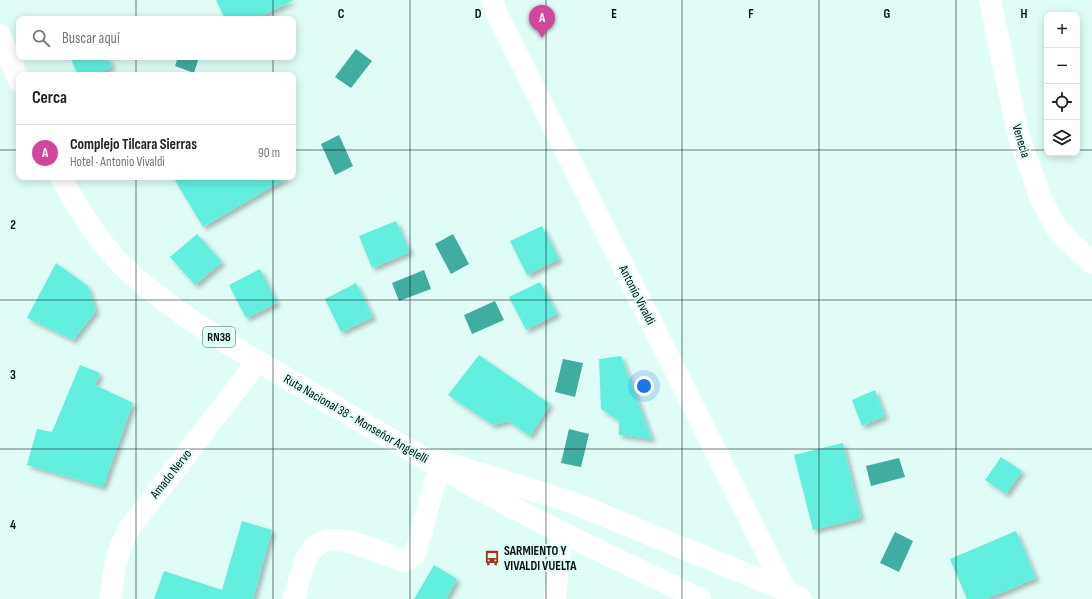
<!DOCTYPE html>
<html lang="es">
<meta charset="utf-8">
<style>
body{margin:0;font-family:"Sofia Sans Condensed",sans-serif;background:#f6f6f6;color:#222}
.controls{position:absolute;right:12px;top:12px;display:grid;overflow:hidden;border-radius:8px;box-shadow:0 2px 10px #0003}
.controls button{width:36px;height:36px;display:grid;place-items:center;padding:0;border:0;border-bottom:1px solid #e0e0e0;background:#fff;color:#222;font:20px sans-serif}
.you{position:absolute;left:644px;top:386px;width:14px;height:14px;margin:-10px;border:3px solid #fff;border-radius:50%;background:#1a73e8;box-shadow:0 0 0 6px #1a73e833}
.badge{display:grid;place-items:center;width:26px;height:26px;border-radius:50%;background:#2563eb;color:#fff;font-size:13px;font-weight:700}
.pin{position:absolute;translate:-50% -33px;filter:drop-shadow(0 1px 2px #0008)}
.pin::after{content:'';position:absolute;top:21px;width:14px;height:12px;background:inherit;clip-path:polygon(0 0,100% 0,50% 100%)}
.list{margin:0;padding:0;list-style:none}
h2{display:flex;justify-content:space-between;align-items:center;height:52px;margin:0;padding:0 16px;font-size:17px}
h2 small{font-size:13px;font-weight:400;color:#767676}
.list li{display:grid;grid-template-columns:26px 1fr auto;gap:12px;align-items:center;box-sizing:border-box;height:56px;padding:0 16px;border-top:1px solid #e0e0e0}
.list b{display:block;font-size:15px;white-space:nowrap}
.list p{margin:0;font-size:13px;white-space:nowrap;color:#767676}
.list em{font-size:13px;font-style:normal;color:#767676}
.icon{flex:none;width:22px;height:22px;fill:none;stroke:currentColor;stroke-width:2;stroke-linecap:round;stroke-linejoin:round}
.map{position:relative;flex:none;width:1092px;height:599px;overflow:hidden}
.search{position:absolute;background:#fff;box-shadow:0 2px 10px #0003;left:16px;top:16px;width:280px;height:44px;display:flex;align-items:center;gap:10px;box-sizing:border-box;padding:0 14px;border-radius:8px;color:#767676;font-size:15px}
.panel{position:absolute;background:#fff;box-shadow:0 2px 10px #0003;left:16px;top:72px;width:280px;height:108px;border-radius:8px}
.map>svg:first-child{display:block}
</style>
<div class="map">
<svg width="1092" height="599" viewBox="0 0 1092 599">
<defs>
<filter id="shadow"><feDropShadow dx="3.5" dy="3.5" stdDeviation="2" flood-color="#0004"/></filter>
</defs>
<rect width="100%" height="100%" fill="#dffcf7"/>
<!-- water -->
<g fill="#41aca0">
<path d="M 356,49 L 372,61 L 351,88 L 335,77 Z"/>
<path d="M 178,57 L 199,57 L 194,73 L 175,66 Z"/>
<path d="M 339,135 L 353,166 L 335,175 L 321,144 Z"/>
<path d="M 453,234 L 469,264 L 451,274 L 435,244 Z"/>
<path d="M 424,270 L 431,289 L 399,301 L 392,283 Z"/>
<path d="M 495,301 L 504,320 L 472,334 L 464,315 Z"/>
<path d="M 563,359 L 583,363 L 575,397 L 555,392 Z"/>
<path d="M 569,429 L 589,434 L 581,467 L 561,463 Z"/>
<path d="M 899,458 L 905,477 L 871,486 L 866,466 Z"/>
<path d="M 895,532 L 913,541 L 899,572 L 880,563 Z"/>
</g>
<!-- building -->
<g fill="#62efde" filter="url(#shadow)">
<path d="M 216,0 L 294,0 L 255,19 L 225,19 Z"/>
<path d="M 70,57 L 108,57 L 112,67 L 93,75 L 78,75 Z"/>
<path d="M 173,177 L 288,177 L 203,227 Z"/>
<path d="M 396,221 L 410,252 L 372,268 L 359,236 Z"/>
<path d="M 542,226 L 559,259 L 527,275 L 510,241 Z"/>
<path d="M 197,234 L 222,262 L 195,285 L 170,257 Z"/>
<path d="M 56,263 L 88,286 L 96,311 L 73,340 L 27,318 Z"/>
<path d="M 260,269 L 277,303 L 246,318 L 229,285 Z"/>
<path d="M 540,282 L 557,314 L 526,330 L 509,297 Z"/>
<path d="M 356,283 L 373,317 L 341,332 L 325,299 Z"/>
<path d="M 479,355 L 550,404 L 530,436 L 508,421 L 493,425 L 448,395 Z"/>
<path d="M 621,356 L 652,439 L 619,435 L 619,421 L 601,409 L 599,359 Z"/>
<path d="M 80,365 L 100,373 L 95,385 L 133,403 L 103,487 L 27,465 L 37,429 L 52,432 Z"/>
<path d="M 875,390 L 885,416 L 862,426 L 852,400 Z"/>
<path d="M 843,443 L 861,518 L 813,530 L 794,455 Z"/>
<path d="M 1001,457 L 1022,471 L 1006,494 L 985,480 Z"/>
<path d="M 242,521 L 272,530 L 253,599 L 154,599 L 164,571 L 222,590 Z"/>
<path d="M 1016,531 L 1036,578 L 986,599 L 967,599 L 950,559 Z"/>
<path d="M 434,565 L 457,579 L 446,599 L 414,599 Z"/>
</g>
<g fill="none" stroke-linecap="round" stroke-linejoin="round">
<!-- minor -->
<g stroke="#fff" stroke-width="22">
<path d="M 492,0 L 498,16 L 785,590"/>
<path d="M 990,0 L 1018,134 L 1041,199 L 1057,229 L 1092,263"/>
<path d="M 436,460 L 571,502 L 785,590 L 801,599"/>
<path d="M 110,599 C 114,574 116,551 129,529 L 258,361"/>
<path d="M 294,599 C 298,586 301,570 307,557 C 325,520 377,554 405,561 L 415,555 L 439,467"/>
<path d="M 555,599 L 562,533"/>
</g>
<!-- primary -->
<g stroke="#fff" stroke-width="22">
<path d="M 0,35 L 19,81"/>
<path d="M 61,177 C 80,214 103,249 135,277 C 188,324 253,358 314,394 C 375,430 435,466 497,499 C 563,535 632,566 700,599"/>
</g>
</g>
<!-- grid -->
<path fill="none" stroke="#06100e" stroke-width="1" stroke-opacity="0.55" d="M 136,0 L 136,19M 273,0 L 273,19M 410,0 L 410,599M 546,0 L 546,599M 682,0 L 682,599M 819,0 L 819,599M 956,0 L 956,599M 136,57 L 136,75M 273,57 L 273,75M 0,150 L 19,150M 293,150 L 1047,150M 1077,150 L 1092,150M 136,177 L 136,599M 273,177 L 273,599M 0,300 L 1092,300M 0,449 L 1092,449"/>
<!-- icons -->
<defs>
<symbol id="bus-bare" viewBox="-9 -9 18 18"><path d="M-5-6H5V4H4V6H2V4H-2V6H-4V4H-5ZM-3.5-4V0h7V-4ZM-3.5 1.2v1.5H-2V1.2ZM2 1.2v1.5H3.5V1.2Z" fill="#9e351d" stroke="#dffcf7" stroke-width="2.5" paint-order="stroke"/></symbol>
</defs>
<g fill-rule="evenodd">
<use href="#bus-bare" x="481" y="547" width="22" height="22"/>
</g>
<g text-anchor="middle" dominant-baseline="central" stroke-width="4" stroke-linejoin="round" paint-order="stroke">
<!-- shield labels -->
<rect fill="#dffcf7" stroke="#475754" stroke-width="1" x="203" y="327" width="32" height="20" rx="3"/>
<g font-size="12" font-weight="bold" fill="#06100e">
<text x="219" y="337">RN38</text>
</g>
<!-- street labels -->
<g font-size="13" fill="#06100e" stroke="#dffcf7">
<text transform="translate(1021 141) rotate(73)">Venecia</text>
<text transform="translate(637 295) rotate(63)">Antonio Vivaldi</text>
<text transform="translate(356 419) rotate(30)">Ruta Nacional 38 - Monseñor Angelelli</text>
<text transform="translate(171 474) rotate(-52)">Amado Nervo</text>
</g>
<!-- poi labels -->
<g font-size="13" font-weight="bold" fill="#06100e" stroke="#dffcf7" text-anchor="start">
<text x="504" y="551">SARMIENTO Y<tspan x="504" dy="15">VIVALDI VUELTA</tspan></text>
</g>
</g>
<g font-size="13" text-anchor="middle" font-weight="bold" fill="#06100e" stroke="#dffcf7" stroke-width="4" stroke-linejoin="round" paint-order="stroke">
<text x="341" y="18">C</text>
<text x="478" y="18">D</text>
<text x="614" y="18">E</text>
<text x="751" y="18">F</text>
<text x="887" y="18">G</text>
<text x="1024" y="18">H</text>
<text x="13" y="229">2</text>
<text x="13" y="379">3</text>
<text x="13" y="529">4</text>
</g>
</svg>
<div class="controls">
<button>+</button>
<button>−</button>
<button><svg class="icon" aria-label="locate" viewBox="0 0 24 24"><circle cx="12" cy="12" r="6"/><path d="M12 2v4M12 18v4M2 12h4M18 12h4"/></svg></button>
<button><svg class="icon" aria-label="layers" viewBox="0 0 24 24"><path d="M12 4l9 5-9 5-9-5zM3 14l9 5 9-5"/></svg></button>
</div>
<div class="you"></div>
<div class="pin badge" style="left:542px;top:38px;background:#d1479c">A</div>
<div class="search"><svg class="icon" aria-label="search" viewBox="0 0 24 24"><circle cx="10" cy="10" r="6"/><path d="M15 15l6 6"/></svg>Buscar aquí</div>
<section class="panel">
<h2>Cerca<small></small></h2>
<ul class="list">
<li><span class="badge" style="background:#d1479c">A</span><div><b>Complejo Tilcara Sierras</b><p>Hotel · Antonio Vivaldi</p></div><em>90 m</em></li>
</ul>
</section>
</div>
